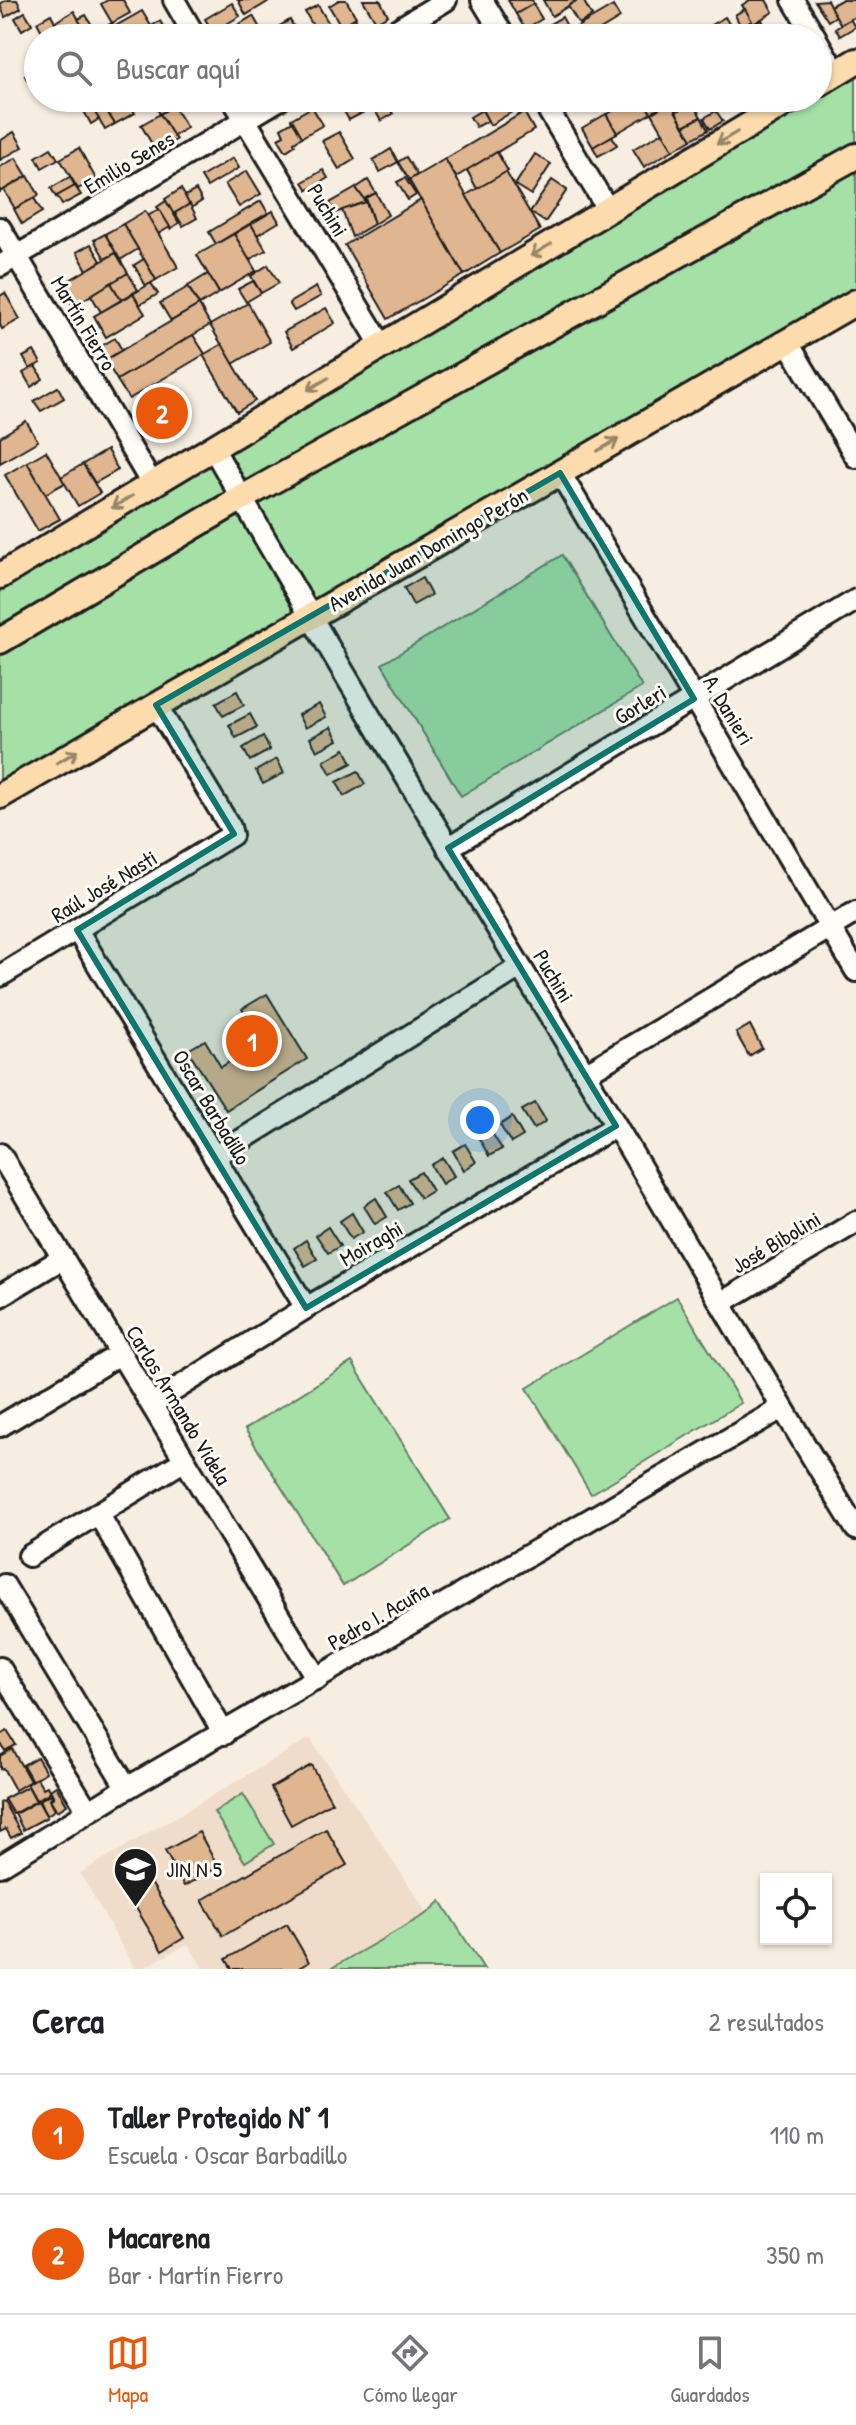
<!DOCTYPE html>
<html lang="es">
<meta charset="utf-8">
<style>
body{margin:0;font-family:"Patrick Hand",sans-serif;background:#f6f6f6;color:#202124}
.controls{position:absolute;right:24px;bottom:24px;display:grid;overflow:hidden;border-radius:0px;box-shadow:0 2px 6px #0004}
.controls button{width:72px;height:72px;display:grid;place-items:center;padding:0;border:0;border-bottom:2px solid #e0e0e0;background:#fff;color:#202124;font:40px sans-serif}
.you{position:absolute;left:480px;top:1120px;width:28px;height:28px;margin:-20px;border:6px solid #fff;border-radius:50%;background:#1a73e8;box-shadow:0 0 0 12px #1a73e833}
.badge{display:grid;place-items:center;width:52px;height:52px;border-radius:50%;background:#ea580c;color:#fff;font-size:26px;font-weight:700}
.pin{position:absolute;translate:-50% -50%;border:4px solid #fff;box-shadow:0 2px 8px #0006}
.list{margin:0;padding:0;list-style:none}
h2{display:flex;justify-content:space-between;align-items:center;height:104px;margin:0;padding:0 32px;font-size:34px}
h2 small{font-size:26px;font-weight:400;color:#757577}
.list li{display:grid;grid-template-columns:52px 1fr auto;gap:24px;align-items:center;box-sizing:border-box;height:120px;padding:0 32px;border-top:2px solid #e0e0e0}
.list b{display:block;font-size:30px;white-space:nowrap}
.list p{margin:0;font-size:26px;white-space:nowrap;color:#757577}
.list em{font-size:26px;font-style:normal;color:#757577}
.icon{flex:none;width:44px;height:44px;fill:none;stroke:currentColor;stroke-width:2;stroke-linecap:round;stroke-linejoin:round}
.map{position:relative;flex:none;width:856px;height:1969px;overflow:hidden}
.search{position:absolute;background:#fff;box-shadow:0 2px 6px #0004;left:24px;right:24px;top:24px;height:88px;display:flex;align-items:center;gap:20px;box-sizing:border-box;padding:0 28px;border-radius:44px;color:#757577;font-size:30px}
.sheet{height:344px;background:#fff}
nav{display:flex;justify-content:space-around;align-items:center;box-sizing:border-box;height:112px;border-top:2px solid #e0e0e0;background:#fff;font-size:22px;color:#757577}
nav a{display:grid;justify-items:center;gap:4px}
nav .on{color:#ea580c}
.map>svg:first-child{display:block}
</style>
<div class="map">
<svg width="856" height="1969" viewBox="0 0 856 1969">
<rect width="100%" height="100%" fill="#f7eee2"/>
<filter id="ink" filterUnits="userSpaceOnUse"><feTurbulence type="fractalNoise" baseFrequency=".0125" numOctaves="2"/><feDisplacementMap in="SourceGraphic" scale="16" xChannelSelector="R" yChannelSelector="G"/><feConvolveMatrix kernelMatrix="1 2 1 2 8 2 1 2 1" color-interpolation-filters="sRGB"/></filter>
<g filter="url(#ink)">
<!-- built -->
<path fill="#f0ddc9" d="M 310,1738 L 428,1913 L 330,1969 L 203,1969 L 188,1944 L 141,1969 L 135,1969 L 80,1873 Z"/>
<!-- green -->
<g fill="#a5e1a7" stroke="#607e62" stroke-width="2">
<path d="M 856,73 L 856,288 L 0,783 L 0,589 L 815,98 L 818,98 L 818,96 Z"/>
<path d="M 562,555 L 642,687 L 461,796 L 382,664 Z"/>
<path d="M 677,1297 L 741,1403 L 591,1494 L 527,1388 Z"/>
<path d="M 352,1362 L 450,1519 L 343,1586 L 245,1429 Z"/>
<path d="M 243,1794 L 274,1844 L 245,1862 L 214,1812 Z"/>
<path d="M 441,1901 L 484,1969 L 330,1969 L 428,1913 Z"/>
</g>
<!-- building -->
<g fill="#dfb690" stroke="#1c1c1c" stroke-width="2">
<path d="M 7,0 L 17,0 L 21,8 L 5,17 L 0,4 Z"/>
<path d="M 108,0 L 123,0 L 130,13 L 112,23 L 101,4 Z"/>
<path d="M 238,0 L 271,0 L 246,15 Z"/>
<path d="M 339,0 L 346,0 L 356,17 L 341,26 L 329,6 Z"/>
<path d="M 363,0 L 380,0 L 388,15 L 376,22 Z"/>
<path d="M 508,0 L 532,0 L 534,4 L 516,14 Z"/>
<path d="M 543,0 L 578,0 L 552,16 Z"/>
<path d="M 578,0 L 583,0 L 592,16 L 579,24 L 568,6 Z"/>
<path d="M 750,0 L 766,0 L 773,12 L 753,24 L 742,5 Z"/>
<path d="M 827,0 L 836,16 L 828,21 L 815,1 Z"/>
<path d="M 841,0 L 855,0 L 856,16 L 841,25 L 830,6 Z"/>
<path d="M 232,3 L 240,16 L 213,32 L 205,19 Z"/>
<path d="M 533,4 L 542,19 L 525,29 L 516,14 Z"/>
<path d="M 318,5 L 336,36 L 331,38 L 320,38 L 305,12 Z"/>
<path d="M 613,6 L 620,18 L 587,38 L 577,38 L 572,30 Z"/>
<path d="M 745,9 L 752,21 L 741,27 L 735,15 Z"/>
<path d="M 74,11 L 88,36 L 85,38 L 65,38 L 55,22 Z"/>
<path d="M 142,11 L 151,26 L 131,38 L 120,38 L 114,27 Z"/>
<path d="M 25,12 L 32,24 L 22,30 L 15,18 Z"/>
<path d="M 51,14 L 55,22 L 65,38 L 46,38 L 39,26 L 37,22 Z"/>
<path d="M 86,15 L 96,32 L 88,36 L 78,19 Z"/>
<path d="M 253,16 L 261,30 L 248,38 L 225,38 L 223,34 Z"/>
<path d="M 562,17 L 569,30 L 555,38 L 535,38 L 533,34 Z"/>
<path d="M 725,17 L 735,34 L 728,38 L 709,38 L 704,29 Z"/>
<path d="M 355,18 L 362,30 L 348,38 L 341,26 Z"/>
<path d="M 850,19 L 855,27 L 840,36 L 835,28 Z"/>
<path d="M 290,20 L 300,38 L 259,38 Z"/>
<path d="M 762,20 L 771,36 L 767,38 L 739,38 L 737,35 Z"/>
<path d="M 160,21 L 170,38 L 156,38 L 150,27 Z"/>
<path d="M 112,23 L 120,38 L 89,38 L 88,37 Z"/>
<path d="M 37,69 L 38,94 L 36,95 L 25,76 Z"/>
<path d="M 99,98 L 115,124 L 105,130 L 89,103 Z"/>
<path d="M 158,98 L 168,98 L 173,106 L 160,114 L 153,101 Z"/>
<path d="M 343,98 L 358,98 L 366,111 L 349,120 L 338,101 Z"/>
<path d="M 368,98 L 384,98 L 393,114 L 381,121 Z"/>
<path d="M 386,98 L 411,98 L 412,99 L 393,110 Z"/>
<path d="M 504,98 L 512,112 L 490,125 L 482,110 Z"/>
<path d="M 634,98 L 642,98 L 651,113 L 617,133 L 606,115 Z"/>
<path d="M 642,98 L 668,98 L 670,102 L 651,113 Z"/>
<path d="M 677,98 L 694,98 L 695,100 L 676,112 L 670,102 Z"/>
<path d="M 128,101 L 135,113 L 115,124 L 108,113 Z"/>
<path d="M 88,102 L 99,119 L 91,124 L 81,106 Z"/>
<path d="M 670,102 L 692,139 L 673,150 L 652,113 Z"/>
<path d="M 693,102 L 701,117 L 684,126 L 676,112 Z"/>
<path d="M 173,106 L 187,128 L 173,136 L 160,114 Z"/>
<path d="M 312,107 L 323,125 L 302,137 L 291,119 Z"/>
<path d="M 482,110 L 488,121 L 476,127 L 470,117 Z"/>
<path d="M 716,111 L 723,121 L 710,129 L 704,118 Z"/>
<path d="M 524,112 L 534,130 L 456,177 L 445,159 Z"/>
<path d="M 160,114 L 176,140 L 156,151 L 141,125 Z"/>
<path d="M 606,114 L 617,133 L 593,147 L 582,128 Z"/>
<path d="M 701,117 L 708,130 L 692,139 L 684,126 Z"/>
<path d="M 293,121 L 302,137 L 294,142 L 295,145 L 286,151 L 278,138 L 284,135 L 281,128 Z"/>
<path d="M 14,132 L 23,147 L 0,160 L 0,141 Z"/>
<path d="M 339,132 L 355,159 L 339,169 L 322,141 Z"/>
<path d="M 663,132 L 673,150 L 644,167 L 633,149 Z"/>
<path d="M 612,136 L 617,145 L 598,156 L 593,147 Z"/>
<path d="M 51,148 L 58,159 L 42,168 L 36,157 Z"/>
<path d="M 79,148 L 96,179 L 78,189 L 60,159 Z"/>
<path d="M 391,149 L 398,162 L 380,172 L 373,160 Z"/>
<path d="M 497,152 L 508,171 L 477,189 L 467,170 Z"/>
<path d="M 535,154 L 551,164 L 531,195 L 515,185 Z"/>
<path d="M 406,157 L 417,175 L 409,180 L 398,162 Z"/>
<path d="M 16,158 L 27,176 L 0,192 L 0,167 Z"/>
<path d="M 233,158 L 239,168 L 207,187 L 201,177 Z"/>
<path d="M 445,159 L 500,253 L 464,275 L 409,180 Z"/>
<path d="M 323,170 L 328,178 L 308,190 L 303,182 Z"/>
<path d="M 247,171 L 261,194 L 239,207 L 225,184 Z"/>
<path d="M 506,172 L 540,230 L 500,253 L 466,195 Z"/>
<path d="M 28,176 L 39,195 L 15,209 L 4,190 Z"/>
<path d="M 70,177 L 75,186 L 56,197 L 51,188 Z"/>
<path d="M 405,178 L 416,195 L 408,200 L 397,182 Z"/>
<path d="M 368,180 L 376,193 L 366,198 L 366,202 L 356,188 Z"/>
<path d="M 552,180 L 567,190 L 545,222 L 530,212 Z"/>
<path d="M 75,186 L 81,195 L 62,205 L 57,196 Z"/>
<path d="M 356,188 L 366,202 L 335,213 L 330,203 Z"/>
<path d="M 181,189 L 190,204 L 173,214 L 165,199 Z"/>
<path d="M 196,190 L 202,201 L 191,208 L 185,196 Z"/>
<path d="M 376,193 L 388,215 L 374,224 L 366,198 Z"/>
<path d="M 34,198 L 42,212 L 22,224 L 14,209 Z"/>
<path d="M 421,200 L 464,275 L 388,319 L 345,245 Z"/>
<path d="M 166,201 L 179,223 L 170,229 L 157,207 Z"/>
<path d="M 261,201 L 268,213 L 216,244 L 209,232 Z"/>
<path d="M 366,202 L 374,224 L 352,237 L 342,210 Z"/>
<path d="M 190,204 L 197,218 L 183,226 L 175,213 Z"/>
<path d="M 159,209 L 170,227 L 158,234 L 148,216 Z"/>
<path d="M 145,211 L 178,267 L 156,280 L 123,224 Z"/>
<path d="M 273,211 L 279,222 L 257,235 L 251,224 Z"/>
<path d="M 123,224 L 138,249 L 120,260 L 105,234 Z"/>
<path d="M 251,224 L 266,250 L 249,260 L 234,234 Z"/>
<path d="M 105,234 L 116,253 L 105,259 L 94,240 Z"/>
<path d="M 234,234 L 256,271 L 219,293 L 197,255 Z"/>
<path d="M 91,244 L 101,261 L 87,270 L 77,252 Z"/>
<path d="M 116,253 L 128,273 L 73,306 L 61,285 Z"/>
<path d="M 144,259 L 156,280 L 146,286 L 134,265 Z"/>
<path d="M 268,265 L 279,283 L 261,293 L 251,276 Z"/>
<path d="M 128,273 L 138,290 L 121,300 L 111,283 Z"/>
<path d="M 208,274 L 219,293 L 199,305 L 188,286 Z"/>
<path d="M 253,281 L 261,293 L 246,302 L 238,289 Z"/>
<path d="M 111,283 L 121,300 L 101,312 L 91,295 Z"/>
<path d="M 151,283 L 158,294 L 139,305 L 133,294 Z"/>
<path d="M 188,287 L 199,305 L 171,321 L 160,303 Z"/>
<path d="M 316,287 L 321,296 L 294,311 L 289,303 Z"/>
<path d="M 5,293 L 20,319 L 2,329 L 0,325 L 0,296 Z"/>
<path d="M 133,294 L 145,314 L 106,337 L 94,316 Z"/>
<path d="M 248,303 L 270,342 L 233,364 L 210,325 Z"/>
<path d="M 199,305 L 210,325 L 117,380 L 105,360 Z"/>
<path d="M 326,308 L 335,323 L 293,348 L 284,332 Z"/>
<path d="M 193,335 L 205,354 L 129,399 L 117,380 Z"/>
<path d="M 115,338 L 122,350 L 105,360 L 98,348 Z"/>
<path d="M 222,344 L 255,401 L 237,412 L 203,355 Z"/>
<path d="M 34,351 L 41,363 L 30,369 L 23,357 Z"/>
<path d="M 35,366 L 43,379 L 31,387 L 23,373 Z"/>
<path d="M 58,387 L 64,398 L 41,411 L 34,401 Z"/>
<path d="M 26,421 L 38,441 L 0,463 L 0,437 Z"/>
<path d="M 107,450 L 118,470 L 95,483 L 83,464 Z"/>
<path d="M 46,451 L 65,483 L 45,494 L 27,462 Z"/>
<path d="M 27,462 L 60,519 L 38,531 L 5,475 Z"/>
<path d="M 83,464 L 100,493 L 78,506 L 61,477 Z"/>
<path d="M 422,578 L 431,595 L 413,605 L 404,588 Z"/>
<path d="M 237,691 L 244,705 L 223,716 L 216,703 Z"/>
<path d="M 319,704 L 326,717 L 305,728 L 298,715 Z"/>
<path d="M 250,714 L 257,727 L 236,738 L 229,725 Z"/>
<path d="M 331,727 L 338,740 L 317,751 L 310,738 Z"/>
<path d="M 263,736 L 270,750 L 250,761 L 243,748 Z"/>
<path d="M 345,749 L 352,763 L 331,774 L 324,761 Z"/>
<path d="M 277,759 L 284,773 L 263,784 L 256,771 Z"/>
<path d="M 358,771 L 365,784 L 344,796 L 337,782 Z"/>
<path d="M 267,994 L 307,1059 L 226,1110 L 188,1050 L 205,1040 L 221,1067 L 262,1042 L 242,1009 Z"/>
<path d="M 750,1025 L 762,1048 L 749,1056 L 736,1033 Z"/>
<path d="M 535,1103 L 546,1121 L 534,1129 L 522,1110 Z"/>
<path d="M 512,1117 L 523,1136 L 511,1143 L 500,1125 Z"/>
<path d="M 490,1130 L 502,1149 L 489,1156 L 478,1137 Z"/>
<path d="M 465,1144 L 476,1162 L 464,1170 L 453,1151 Z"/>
<path d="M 443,1158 L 454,1176 L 442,1184 L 431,1165 Z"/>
<path d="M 421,1172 L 432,1191 L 420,1198 L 408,1179 Z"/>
<path d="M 399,1185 L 410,1203 L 398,1210 L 387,1192 Z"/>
<path d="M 376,1198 L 387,1217 L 375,1224 L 364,1206 Z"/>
<path d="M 352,1213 L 363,1232 L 351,1239 L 340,1221 Z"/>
<path d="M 328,1227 L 340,1246 L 328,1253 L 316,1235 Z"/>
<path d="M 306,1240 L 317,1259 L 305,1266 L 294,1248 Z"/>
<path d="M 7,1731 L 16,1745 L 5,1751 L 0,1742 L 0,1735 Z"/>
<path d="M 12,1749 L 30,1781 L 15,1790 L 3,1768 L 0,1769 L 0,1756 Z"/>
<path d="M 37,1757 L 46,1772 L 32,1781 L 23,1765 Z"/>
<path d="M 311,1765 L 332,1802 L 291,1825 L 271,1788 Z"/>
<path d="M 37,1778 L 43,1788 L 47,1786 L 50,1792 L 36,1800 L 27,1784 Z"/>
<path d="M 28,1786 L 36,1801 L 13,1814 L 4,1799 Z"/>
<path d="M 56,1786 L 67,1805 L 57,1811 L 50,1799 L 54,1797 L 50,1790 Z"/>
<path d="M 51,1794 L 52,1797 L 49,1799 L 55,1810 L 47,1815 L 39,1800 Z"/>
<path d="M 3,1801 L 21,1833 L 11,1838 L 6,1829 L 0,1832 L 0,1803 Z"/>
<path d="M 38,1801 L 47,1817 L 23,1830 L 15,1814 Z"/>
<path d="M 326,1829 L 347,1865 L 223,1936 L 202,1900 Z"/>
<path d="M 199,1832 L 218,1867 L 184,1886 L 165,1851 Z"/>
<path d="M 138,1861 L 184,1938 L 162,1951 L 116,1875 Z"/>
<path d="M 287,1924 L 309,1962 L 297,1969 L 232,1969 L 226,1959 Z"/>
</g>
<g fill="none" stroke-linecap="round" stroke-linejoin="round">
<defs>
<g id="minor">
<path d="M 174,0 L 196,38"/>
<path d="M 482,0 L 505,38"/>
<path d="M 793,0 L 816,38"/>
<path d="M 383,38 L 446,0"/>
<path d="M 818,42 L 836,73"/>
<path d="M 232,98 L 382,346"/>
<path d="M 541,98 L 608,210"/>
<path d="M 0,228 L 152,484"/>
<path d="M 0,266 L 282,98"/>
<path d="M 787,341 L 856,457"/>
<path d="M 213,448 C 333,658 459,865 584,1072 C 675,1224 763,1378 856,1529"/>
<path d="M 560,473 L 856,971"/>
<path d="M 448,848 L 856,600"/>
<path d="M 77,930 L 306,1308"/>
<path d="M 0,976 L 232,835 L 230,827 L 156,705"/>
<path d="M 585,1074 L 856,912"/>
<path d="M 0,1154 L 317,1679"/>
<path d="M 214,1157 L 520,967"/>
<path d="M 0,1296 L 63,1258"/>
<path d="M 721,1303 L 856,1222"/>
<path d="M 152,1404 L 306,1308 L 616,1126"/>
<path d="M 0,1426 L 120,1354"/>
<path d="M 98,1513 L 224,1734"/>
<path d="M 29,1556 L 185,1460"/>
<path d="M 4,1585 L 127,1788"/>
<path d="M 0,1668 L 88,1811"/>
<path d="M 0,1866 L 127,1788 L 782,1408"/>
</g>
<g id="major">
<path d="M 818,84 L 856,61"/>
<path d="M 0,576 L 794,98"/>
<path d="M 0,641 L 242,498 L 856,156"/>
<path d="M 0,796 L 856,302"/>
</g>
</defs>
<!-- minor casing -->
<use href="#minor" stroke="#1c1c1c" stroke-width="26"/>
<!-- major casing -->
<use href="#major" stroke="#1c1c1c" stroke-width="30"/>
<!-- minor -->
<use href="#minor" stroke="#fdfcf7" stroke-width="20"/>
<!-- major -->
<use href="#major" stroke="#fcdcac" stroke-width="24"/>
</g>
<!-- one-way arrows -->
<defs><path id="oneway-shaft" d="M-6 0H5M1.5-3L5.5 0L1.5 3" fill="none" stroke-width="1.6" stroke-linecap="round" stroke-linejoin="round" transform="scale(2)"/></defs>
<g stroke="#97866b">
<use href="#oneway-shaft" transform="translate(727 138) rotate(149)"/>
<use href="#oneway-shaft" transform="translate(541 250) rotate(149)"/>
<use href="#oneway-shaft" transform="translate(318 384) rotate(149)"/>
<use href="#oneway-shaft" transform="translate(608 445) rotate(-30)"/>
<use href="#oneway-shaft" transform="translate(122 502) rotate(149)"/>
<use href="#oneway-shaft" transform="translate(67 757) rotate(-30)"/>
</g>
</g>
<!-- marked area -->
<path fill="#0f766e" fill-opacity="0.2" stroke="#0f766e" stroke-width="6" stroke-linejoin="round" d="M 560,473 L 694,699 L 448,848 L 616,1126 L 306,1308 L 77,930 L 234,834 L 156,705 Z"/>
<!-- icons -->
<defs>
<symbol id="school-pin" viewBox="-11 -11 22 30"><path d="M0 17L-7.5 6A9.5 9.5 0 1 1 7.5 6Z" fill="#1c1c1c" stroke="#fdfcf7"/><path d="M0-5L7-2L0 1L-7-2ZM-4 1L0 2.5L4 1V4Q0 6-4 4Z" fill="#fff"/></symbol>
</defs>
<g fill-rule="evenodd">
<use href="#school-pin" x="110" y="1844" width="51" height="69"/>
</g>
<g text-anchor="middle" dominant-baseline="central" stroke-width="6" stroke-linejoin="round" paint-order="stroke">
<!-- street labels -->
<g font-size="22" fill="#1c1c1c" stroke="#fdfcf7">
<text transform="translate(129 162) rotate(-31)">Emilio Senes</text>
<text transform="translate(328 210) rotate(59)">Puchini</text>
<text transform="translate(84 323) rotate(59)">Martín Fierro</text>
<text transform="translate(428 549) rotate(-30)">Avenida Juan Domingo Perón</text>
<text transform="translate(640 704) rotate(-31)">Gorleri</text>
<text transform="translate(729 710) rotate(59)">A. Danieri</text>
<text transform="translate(104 886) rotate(-31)">Raúl José Nasti</text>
<text transform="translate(554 976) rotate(59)">Puchini</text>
<text transform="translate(212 1107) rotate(59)">Oscar Barbadillo</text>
<text transform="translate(776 1242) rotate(-31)">José Bibolini</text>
<text transform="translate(371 1243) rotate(-30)">Moiraghi</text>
<text transform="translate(179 1405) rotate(59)">Carlos Armando Videla</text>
<text transform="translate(378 1616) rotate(-30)">Pedro I. Acuña</text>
</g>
<!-- poi labels -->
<g font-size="22" fill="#1c1c1c" stroke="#fdfcf7" text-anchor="start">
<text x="166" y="1869">JIN N 5</text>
</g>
</g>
</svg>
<div class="controls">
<button><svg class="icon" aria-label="locate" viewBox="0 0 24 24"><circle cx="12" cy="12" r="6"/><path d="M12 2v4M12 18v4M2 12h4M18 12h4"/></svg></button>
</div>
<div class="you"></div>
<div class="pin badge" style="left:252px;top:1041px">1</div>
<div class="pin badge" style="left:162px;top:413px">2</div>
<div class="search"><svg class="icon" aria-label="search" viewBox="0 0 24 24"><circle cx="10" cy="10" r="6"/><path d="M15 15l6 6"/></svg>Buscar aquí</div>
</div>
<section class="sheet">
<h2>Cerca<small>2 resultados</small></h2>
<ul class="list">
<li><span class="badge">1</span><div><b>Taller Protegido N° 1</b><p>Escuela · Oscar Barbadillo</p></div><em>110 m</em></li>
<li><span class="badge">2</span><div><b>Macarena</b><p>Bar · Martín Fierro</p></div><em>350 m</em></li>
</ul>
</section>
<nav>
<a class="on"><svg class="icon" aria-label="map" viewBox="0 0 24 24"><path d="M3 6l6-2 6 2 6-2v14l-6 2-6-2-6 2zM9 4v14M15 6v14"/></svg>Mapa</a>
<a><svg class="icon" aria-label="directions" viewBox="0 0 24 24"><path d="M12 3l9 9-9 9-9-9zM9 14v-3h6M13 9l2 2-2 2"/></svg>Cómo llegar</a>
<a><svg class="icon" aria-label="saved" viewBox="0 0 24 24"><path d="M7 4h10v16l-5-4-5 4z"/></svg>Guardados</a>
</nav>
